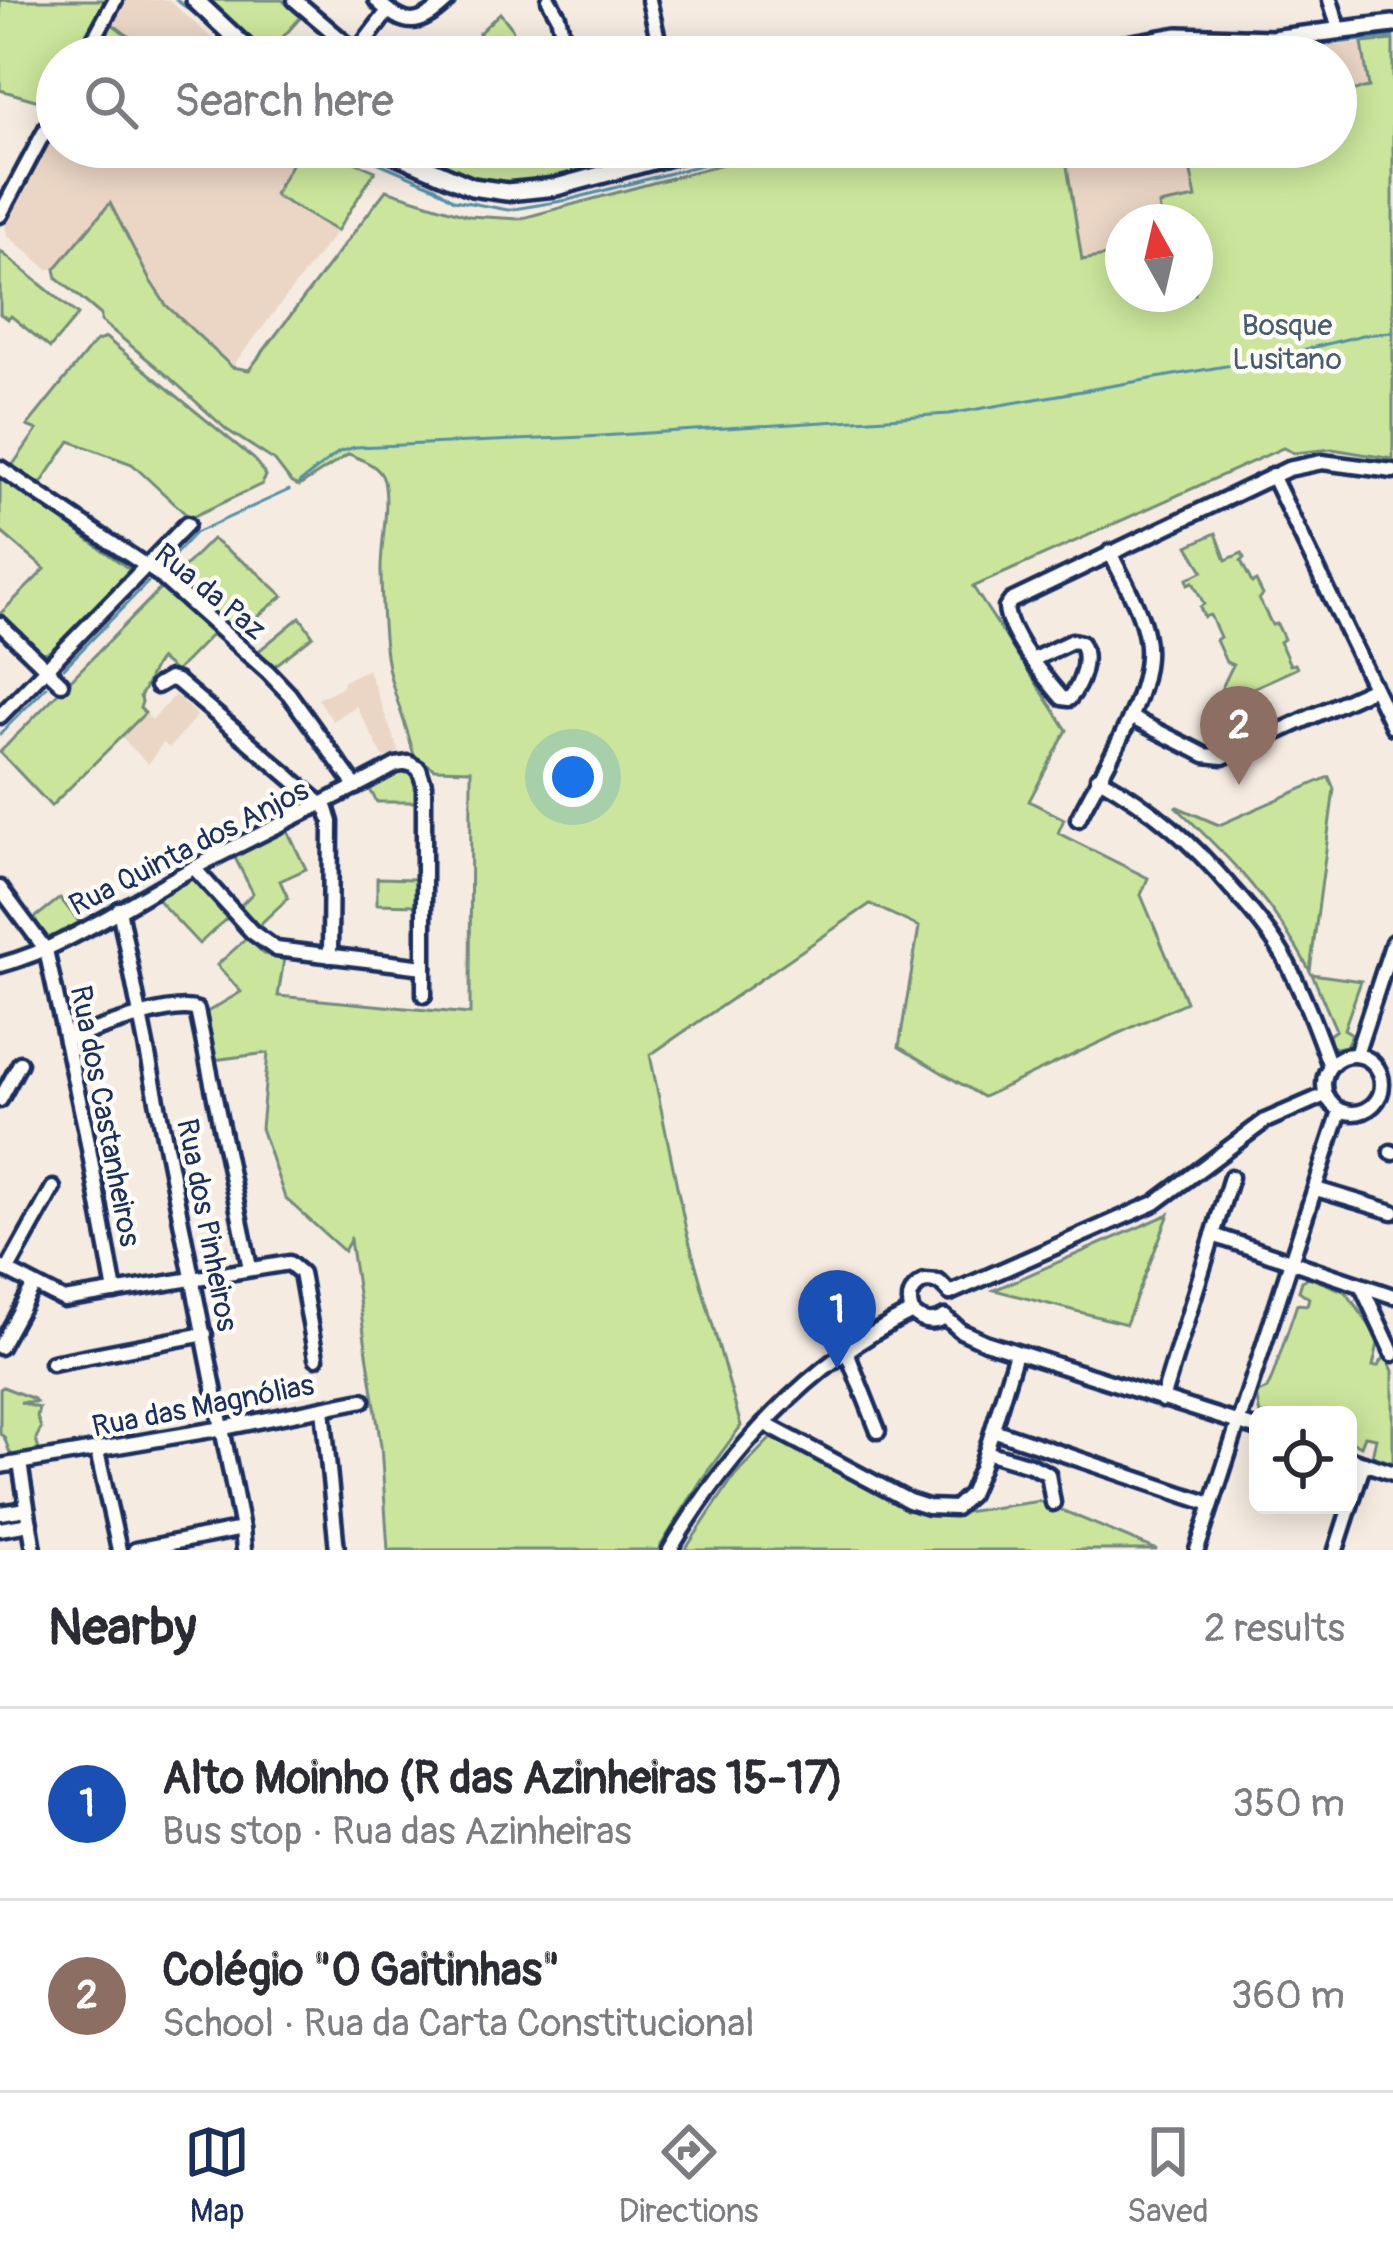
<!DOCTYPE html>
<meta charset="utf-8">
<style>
body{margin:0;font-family:Pangolin,sans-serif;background:#f2f2f3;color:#2b2b33}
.controls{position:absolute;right:36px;bottom:36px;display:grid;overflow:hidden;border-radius:18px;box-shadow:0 6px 30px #0003}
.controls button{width:108px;height:108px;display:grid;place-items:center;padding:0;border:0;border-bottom:3px solid #e1e1e2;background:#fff;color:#2b2b33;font:60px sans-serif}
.compass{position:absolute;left:1105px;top:204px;width:108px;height:108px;border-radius:50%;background:#fff;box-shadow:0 6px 30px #0003;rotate:352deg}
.you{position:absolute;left:573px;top:777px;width:42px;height:42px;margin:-30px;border:9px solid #fff;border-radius:50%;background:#1a73e8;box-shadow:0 0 0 18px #1a73e833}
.badge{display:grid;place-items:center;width:78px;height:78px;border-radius:50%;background:#1b2f5e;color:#fff;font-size:39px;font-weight:700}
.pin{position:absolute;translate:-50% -99px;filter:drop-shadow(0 3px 6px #0008)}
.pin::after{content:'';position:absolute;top:63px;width:42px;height:36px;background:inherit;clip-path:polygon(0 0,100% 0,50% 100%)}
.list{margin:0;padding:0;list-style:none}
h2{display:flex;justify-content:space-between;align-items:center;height:156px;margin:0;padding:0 48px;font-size:51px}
h2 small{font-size:39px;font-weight:400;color:#7c7c81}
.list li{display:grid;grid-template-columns:78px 1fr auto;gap:36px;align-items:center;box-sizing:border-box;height:192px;padding:0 48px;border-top:3px solid #e1e1e2}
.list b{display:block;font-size:45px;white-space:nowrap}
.list p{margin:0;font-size:39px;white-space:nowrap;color:#7c7c81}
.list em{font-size:39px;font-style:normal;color:#7c7c81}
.icon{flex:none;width:66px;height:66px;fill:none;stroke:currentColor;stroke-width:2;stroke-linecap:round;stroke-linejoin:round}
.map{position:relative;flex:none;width:1393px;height:1550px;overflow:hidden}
.search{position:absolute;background:#fff;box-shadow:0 6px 30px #0003;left:36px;right:36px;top:36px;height:132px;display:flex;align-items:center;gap:30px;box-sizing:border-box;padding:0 42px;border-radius:66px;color:#7c7c81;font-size:45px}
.sheet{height:540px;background:#fff}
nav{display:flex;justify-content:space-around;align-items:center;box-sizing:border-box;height:168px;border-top:3px solid #e1e1e2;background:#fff;font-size:33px;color:#7c7c81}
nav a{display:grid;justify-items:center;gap:6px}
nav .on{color:#1b2f5e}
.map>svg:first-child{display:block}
</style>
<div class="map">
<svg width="1393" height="1550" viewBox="0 0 1393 1550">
<rect width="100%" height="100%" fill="#f5ebe1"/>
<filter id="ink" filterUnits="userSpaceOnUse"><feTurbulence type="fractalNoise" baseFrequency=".00833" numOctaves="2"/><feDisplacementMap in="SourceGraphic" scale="24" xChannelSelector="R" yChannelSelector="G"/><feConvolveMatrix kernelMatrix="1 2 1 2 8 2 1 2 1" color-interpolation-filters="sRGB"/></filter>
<g filter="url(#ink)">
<!-- built -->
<g fill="#ebd6c6">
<path d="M 124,0 L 169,0 L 233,57 L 154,57 L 111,23 Z"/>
<path d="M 1362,43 L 1369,87 L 1336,94 L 1336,57 L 1123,57 L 1148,52 L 1262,52 Z"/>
<path d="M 57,122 L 57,147 L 301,147 L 275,195 L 337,231 L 232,367 L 166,305 L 149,279 L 109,204 L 55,269 L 47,269 L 7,235 L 5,224 Z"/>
<path d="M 1064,147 L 1186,147 L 1196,198 L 1159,205 L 1162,222 L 1123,222 L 1123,253 L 1082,261 Z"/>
<path d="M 368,669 L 399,752 L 384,758 L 356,706 L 333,721 L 318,699 L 343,686 L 342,682 Z"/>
<path d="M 175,695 L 197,715 L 170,748 L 163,743 L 148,764 L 121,737 L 145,713 L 152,720 Z"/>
</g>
<!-- green -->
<g fill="#cbe69c" stroke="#738a7d" stroke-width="3">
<path d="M 0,0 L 105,0 L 77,57 L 57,57 L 57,96 L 53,105 L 0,90 Z"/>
<path d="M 209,0 L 282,0 L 301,17 L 274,47 L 283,57 L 269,57 Z"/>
<path d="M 500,13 L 512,28 L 518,50 L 509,57 L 500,57 L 479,33 Z"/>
<path d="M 111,23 L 155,56 L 154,57 L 92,57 Z"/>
<path d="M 1393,40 L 1393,459 L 1332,449 L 1294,453 L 1283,448 L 973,587 L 1067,730 L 1029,801 L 1064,819 L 1058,833 L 1148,878 L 1141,895 L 1186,1002 L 983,1097 L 899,1047 L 919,927 L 870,904 L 650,1055 L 686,1230 L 741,1426 L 702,1479 L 658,1550 L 388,1550 L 381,1446 L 350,1240 L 344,1251 L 285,1198 L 261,1128 L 268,1053 L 213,1060 L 207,1012 L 241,992 L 217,965 L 247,938 L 264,954 L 284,959 L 278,996 L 470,1014 L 471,770 L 435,769 L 414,756 C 407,725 394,697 388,667 C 382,638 382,603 381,574 C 380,545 390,508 384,481 C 380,465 362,460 349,454 L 299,486 L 291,482 L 275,461 L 227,430 L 169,377 L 101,321 L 101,315 L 57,278 L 55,269 L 110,203 L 149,279 L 166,305 L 232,367 L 249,370 L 386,190 L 469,216 L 519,219 L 786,147 L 1064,147 L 1082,260 L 1123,253 L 1123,294 L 1195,294 L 1195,222 L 1162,222 L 1159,205 L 1196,198 L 1186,147 L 1336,147 L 1336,94 L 1369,87 L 1362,43 Z"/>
<path d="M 301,147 L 320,147 L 375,171 L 337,231 L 274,195 Z"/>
<path d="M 400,147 C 415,147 436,145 448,148 C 486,159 502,173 543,163 L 541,147 L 648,147 C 628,158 606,163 584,169 C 500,192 478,183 400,147 Z"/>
<path d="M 0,251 L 78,315 L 50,348 L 11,316 L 8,319 L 0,314 Z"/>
<path d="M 106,338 L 254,459 L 266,476 L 262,484 L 190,518 L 132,464 L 70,441 L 40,485 L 12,466 L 37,430 L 27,426 L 90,348 L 97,341 Z"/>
<path d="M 0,480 L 7,481 L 129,569 L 128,575 L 56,649 L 45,653 L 37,650 L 0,614 L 45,569 L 0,531 Z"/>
<path d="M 1216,533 L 1226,560 L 1242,553 L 1244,558 L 1241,561 L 1252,583 L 1256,581 L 1263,595 L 1259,599 L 1272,625 L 1277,624 L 1284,639 L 1280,642 L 1290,665 L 1295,664 L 1297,668 L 1251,689 L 1253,695 L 1244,700 L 1254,722 L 1245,727 L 1230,704 L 1218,710 L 1212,708 L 1233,665 L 1226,662 L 1216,640 L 1220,637 L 1210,615 L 1204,617 L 1200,607 L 1204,604 L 1193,582 L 1188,584 L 1187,579 L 1203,571 L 1188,546 Z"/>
<path d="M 212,539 L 257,572 L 283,596 L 235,634 L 172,579 Z"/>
<path d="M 163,586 L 215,631 L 175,672 L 160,659 C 150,668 149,685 140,696 L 142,702 L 140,708 L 145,713 L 51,806 L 0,752 Z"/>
<path d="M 300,617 L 313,636 L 272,668 L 256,653 Z"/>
<path d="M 402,770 L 408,771 L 417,780 L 417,802 L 377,802 L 369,788 Z"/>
<path d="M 1329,777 L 1334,789 L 1310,971 C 1272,901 1232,860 1175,806 L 1219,825 Z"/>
<path d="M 287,830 L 306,869 L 280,881 L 288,898 L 257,927 L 239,907 L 253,893 L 234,856 Z"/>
<path d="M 377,878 L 416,879 L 416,905 L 377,904 Z"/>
<path d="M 193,879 L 227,918 L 199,944 L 154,896 L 183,880 Z"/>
<path d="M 60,898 L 80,923 L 47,939 L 32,920 Z"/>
<path d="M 1312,974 L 1361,981 L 1344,1029 L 1352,1034 L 1346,1046 L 1336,1048 L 1331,1045 L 1329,1035 L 1336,1030 Z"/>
<path d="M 1169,1214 L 1126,1324 L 994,1290 Z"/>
<path d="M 1309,1277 L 1346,1292 L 1379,1339 L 1373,1366 L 1378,1366 L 1386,1355 L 1393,1371 L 1393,1463 L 1372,1456 L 1376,1438 L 1365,1436 L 1361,1446 L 1351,1441 L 1348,1446 L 1348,1415 L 1260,1415 L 1256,1394 L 1267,1389 L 1272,1378 L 1297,1304 L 1307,1305 L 1309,1298 L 1299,1291 L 1302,1281 Z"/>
<path d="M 3,1387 L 34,1399 L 36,1402 L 20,1402 L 39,1408 L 37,1417 L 41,1428 L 36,1439 L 40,1454 L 17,1458 L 10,1453 L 4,1437 L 0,1434 L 0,1389 Z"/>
<path d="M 771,1438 L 951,1514 L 1040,1501 L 1157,1550 L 685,1550 L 735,1475 Z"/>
</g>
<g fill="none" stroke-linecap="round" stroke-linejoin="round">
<!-- stream -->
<g stroke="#568fa7" stroke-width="3">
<path d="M 176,0 L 197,15 L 241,57"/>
<path d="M 1118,57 L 1152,50 L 1262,51 L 1393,37"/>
<path d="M 342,147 L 435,187 L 454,200 L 508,210 L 568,200 L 769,147"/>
<path d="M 299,483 L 339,452 L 355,447 L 585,437 L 949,414 L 1266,359 L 1363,335 L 1393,332"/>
<path d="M 166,564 L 195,533 L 289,490"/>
<path d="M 64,668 L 148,582"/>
<path d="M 0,734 L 46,687"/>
</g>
<defs>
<g id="minor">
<path d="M 295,0 L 362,57"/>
<path d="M 376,0 C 406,28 418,28 448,0"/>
<path d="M 549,0 L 558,16 L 568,57"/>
<path d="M 649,0 L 662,57"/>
<path d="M 1330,0 L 1340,31"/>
<path d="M 356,53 L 388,11"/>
<path d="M 84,57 L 115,0"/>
<path d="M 330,57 L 343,43"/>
<path d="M 0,215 L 57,108"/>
<path d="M 0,468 L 158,574 L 268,672 L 289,694 L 356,787"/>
<path d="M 1272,475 L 1393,727"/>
<path d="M 0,624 L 61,683"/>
<path d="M 1032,660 L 1072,641 L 1081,643 C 1090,660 1081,685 1069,699 L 1062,698 C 1044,677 1009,636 1006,608 L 1011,601 L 1288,469 L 1322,462 L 1393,471"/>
<path d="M 157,686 L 169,679 L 177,681 L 327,809 L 331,822 L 330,956"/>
<path d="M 0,716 L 187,524"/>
<path d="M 1130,717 L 1205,755 L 1223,757 L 1374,688"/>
<path d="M 1098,777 C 1154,809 1191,841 1232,889 C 1251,910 1269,931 1283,955 C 1302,990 1316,1028 1330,1066"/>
<path d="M 1078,819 C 1101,771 1156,691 1146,638 C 1141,608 1123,580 1110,552"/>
<path d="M 194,868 L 252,932 L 276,949 L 424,967"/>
<path d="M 0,888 L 46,950 L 85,1127 L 115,1292"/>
<path d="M 119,909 L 242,1529 L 244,1550"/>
<path d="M 0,965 C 68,947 128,903 190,870 C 258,834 329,802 396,765 L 409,763 L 419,769 L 424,784 L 424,995"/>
<path d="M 66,1040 C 93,1031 173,1000 197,1010 L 250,1268"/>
<circle cx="1353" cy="1084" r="29"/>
<path d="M 1356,1055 L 1393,942"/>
<path d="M 0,1100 L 20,1063"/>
<path d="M 1391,1152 L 1393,1153"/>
<path d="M 1316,1189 L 1393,1212"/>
<path d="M 1213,1235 L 1393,1296"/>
<path d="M 0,1267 L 64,1300 L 289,1263 L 301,1273 L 316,1358"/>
<path d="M 7,1271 L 53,1188"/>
<path d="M 1362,1287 L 1393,1354"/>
<path d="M 950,1293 L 1155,1203 L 1265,1121 L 1325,1095"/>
<path d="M 912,1312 C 907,1298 911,1288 925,1281 L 939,1282 L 950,1293"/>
<path d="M 912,1312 C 922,1323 933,1324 945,1317"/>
<path d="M 945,1317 L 961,1331 L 985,1342 L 1258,1429"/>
<path d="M 0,1347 L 34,1285"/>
<path d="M 846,1350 L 878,1431"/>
<path d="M 52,1363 L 205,1334"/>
<path d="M 1162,1400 L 1231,1177"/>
<path d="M 323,1408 L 337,1550"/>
<path d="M 765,1424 L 909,1501 L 928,1507 L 955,1508 L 970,1494 L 981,1468 L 1016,1353"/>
<path d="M 993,1430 L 1211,1504"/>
<path d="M 97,1451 L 119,1550"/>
<path d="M 986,1452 L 1030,1465 L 1048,1474 L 1053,1503"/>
<path d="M 1348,1458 L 1393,1473"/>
<path d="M 20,1463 L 34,1550"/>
<path d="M 0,1466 L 223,1428 L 363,1400"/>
<path d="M 0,1513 L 27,1509"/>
<path d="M 0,1529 L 30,1524"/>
<path d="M 135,1550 L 242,1529"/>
<path d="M 670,1550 C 727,1453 810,1362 912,1312"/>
<path d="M 1197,1550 L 1340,1111"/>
<path d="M 1336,1550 L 1364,1463"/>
</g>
<g id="major">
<path d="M 195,0 L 256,57"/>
<path d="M 1057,57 L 1178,36 L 1271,39 L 1393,24"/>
<path d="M 379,147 L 472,187 L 507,192 L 556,187 L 704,147"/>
</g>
</defs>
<!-- minor casing -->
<use href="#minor" stroke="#1b2f5e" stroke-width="21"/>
<!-- major casing -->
<use href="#major" stroke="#1b2f5e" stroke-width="24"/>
<!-- minor -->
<use href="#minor" stroke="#fdfcf7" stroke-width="12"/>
<!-- major -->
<use href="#major" stroke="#fdfcf7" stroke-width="15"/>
</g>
</g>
<g text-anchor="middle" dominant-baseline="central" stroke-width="9" stroke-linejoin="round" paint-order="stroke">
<!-- park labels -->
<g font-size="30" fill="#475d6e" stroke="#fdfcf7">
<text x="1287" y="325">Bosque<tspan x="1287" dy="34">Lusitano</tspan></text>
</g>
<!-- street labels -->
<g font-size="30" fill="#1b2f5e" stroke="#fdfcf7">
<text transform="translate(210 592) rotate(39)">Rua da Paz</text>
<text transform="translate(189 848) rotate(-27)">Rua Quinta dos Anjos</text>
<text transform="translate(105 1116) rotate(79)">Rua dos Castanheiros</text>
<text transform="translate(207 1225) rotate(79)">Rua dos Pinheiros</text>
<text transform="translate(203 1406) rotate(-11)">Rua das Magnólias</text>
</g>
</g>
</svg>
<div class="controls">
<button><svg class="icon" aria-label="locate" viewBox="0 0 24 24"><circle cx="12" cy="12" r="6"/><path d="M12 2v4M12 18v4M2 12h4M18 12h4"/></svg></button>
</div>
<svg class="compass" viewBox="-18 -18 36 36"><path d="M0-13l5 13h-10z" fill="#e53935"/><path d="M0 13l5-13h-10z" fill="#7c7c81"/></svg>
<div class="you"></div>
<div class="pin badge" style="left:837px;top:1369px;background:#1a4fb4">1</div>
<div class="pin badge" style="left:1239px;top:785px;background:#8d6e63">2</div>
<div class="search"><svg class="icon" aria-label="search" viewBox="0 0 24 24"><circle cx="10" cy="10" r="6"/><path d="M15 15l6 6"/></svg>Search here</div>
</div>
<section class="sheet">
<h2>Nearby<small>2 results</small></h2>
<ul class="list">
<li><span class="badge" style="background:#1a4fb4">1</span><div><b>Alto Moinho (R das Azinheiras 15-17)</b><p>Bus stop · Rua das Azinheiras</p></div><em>350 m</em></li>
<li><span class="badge" style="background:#8d6e63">2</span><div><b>Colégio &quot;O Gaitinhas&quot;</b><p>School · Rua da Carta Constitucional</p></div><em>360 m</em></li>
</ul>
</section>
<nav>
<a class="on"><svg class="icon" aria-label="map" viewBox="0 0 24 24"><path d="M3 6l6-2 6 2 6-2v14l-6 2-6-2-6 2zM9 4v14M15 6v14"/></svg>Map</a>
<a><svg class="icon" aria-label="directions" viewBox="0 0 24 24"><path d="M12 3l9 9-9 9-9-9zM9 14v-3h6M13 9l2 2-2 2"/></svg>Directions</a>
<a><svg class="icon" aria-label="saved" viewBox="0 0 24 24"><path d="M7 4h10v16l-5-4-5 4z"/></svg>Saved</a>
</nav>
